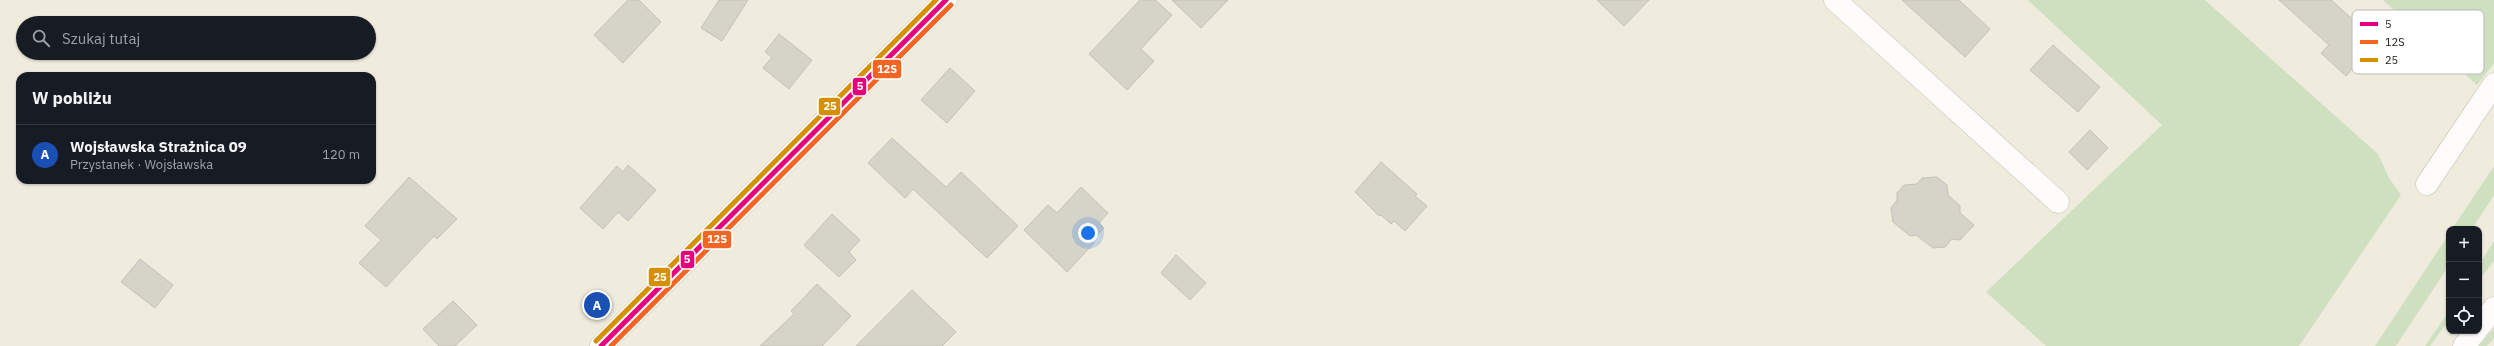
<!DOCTYPE html>
<html lang="pl">
<meta charset="utf-8">
<style>
body{margin:0;font-family:"IBM Plex Sans",sans-serif;background:#242831;color:#f1f3f6}
.controls{position:absolute;right:12px;bottom:12px;display:grid;overflow:hidden;border-radius:8px;box-shadow:0 1px 3px #0004}
.controls button{width:36px;height:36px;display:grid;place-items:center;padding:0;border:0;border-bottom:1px solid #363941;background:#171b24;color:#f1f3f6;font:20px sans-serif}
.you{position:absolute;left:1088px;top:233px;width:14px;height:14px;margin:-10px;border:3px solid #fff;border-radius:50%;background:#1a73e8;box-shadow:0 0 0 6px #1a73e833}
.badge{display:grid;place-items:center;width:26px;height:26px;border-radius:50%;background:#0f766e;color:#fff;font-size:13px;font-weight:700}
.pin{position:absolute;translate:-50% -50%;border:2px solid #fff;box-shadow:0 1px 4px #0006}
.list{margin:0;padding:0;list-style:none}
h2{display:flex;justify-content:space-between;align-items:center;height:52px;margin:0;padding:0 16px;font-size:17px}
h2 small{font-size:13px;font-weight:400;color:#9ea1a6}
.list li{display:grid;grid-template-columns:26px 1fr auto;gap:12px;align-items:center;box-sizing:border-box;height:60px;padding:0 16px;border-top:1px solid #363941}
.list b{display:block;font-size:15px;white-space:nowrap}
.list p{margin:0;font-size:13px;white-space:nowrap;color:#9ea1a6}
.list em{font-size:13px;font-style:normal;color:#9ea1a6}
.icon{flex:none;width:22px;height:22px;fill:none;stroke:currentColor;stroke-width:2;stroke-linecap:round;stroke-linejoin:round}
.map{position:relative;flex:none;width:2494px;height:346px;overflow:hidden}
.search{position:absolute;background:#171b24;box-shadow:0 1px 3px #0004;left:16px;top:16px;width:360px;height:44px;display:flex;align-items:center;gap:10px;box-sizing:border-box;padding:0 14px;border-radius:22px;color:#9ea1a6;font-size:15px}
.panel{position:absolute;background:#171b24;box-shadow:0 1px 3px #0004;left:16px;top:72px;width:360px;height:112px;border-radius:12px}
.map>svg:first-child{display:block}
</style>
<div class="map">
<svg width="2494" height="346" viewBox="0 0 2494 346">
<rect width="100%" height="100%" fill="#efecde"/>
<!-- green -->
<g fill="#cee0bf">
<path d="M 2028,0 L 2205,0 L 2378,154 L 2389,178 L 2401,195 L 2299,346 L 2046,346 L 1986,292 L 2162,125 Z"/>
<path d="M 2383,0 L 2494,0 L 2494,63 L 2477,85 Z"/>
<path d="M 2494,166 L 2494,195 L 2472,229 L 2452,229 Z"/>
<path d="M 2449,234 L 2449,265 L 2396,346 L 2375,346 Z"/>
<path d="M 2494,241 L 2494,261 L 2479,280 L 2479,265 Z"/>
<path d="M 2449,311 L 2449,320 L 2430,346 L 2425,346 Z"/>
<path d="M 2494,328 L 2494,338 L 2487,346 L 2479,346 Z"/>
</g>
<!-- building -->
<g fill="#d6d3c8" stroke="#c4c2b7">
<path d="M 628,0 L 639,0 L 661,22 L 623,63 L 594,35 Z"/>
<path d="M 719,0 L 748,0 L 722,41 L 701,28 Z"/>
<path d="M 1140,0 L 1155,0 L 1172,15 L 1141,49 L 1154,61 L 1127,90 L 1089,54 Z"/>
<path d="M 1172,0 L 1228,0 L 1201,28 Z"/>
<path d="M 1597,0 L 1649,0 L 1624,26 Z"/>
<path d="M 1902,0 L 1959,0 L 1990,29 L 1965,57 Z"/>
<path d="M 2279,0 L 2331,0 L 2377,41 L 2346,76 L 2321,53 L 2329,45 Z"/>
<path d="M 779,34 L 812,60 L 789,89 L 763,68 L 772,57 L 765,52 Z"/>
<path d="M 2053,45 L 2100,87 L 2078,112 L 2030,70 Z"/>
<path d="M 950,68 L 975,91 L 947,123 L 921,100 Z"/>
<path d="M 2090,130 L 2108,148 L 2087,170 L 2069,152 Z"/>
<path d="M 892,138 L 946,187 L 961,172 L 1018,226 L 987,258 L 913,189 L 905,198 L 868,163 Z"/>
<path d="M 1381,162 L 1417,194 L 1415,196 L 1427,206 L 1405,231 L 1394,221 L 1391,224 L 1381,215 L 1379,216 L 1355,192 Z"/>
<path d="M 628,165 L 656,190 L 628,221 L 618,212 L 603,229 L 580,208 L 617,166 L 623,172 Z"/>
<path d="M 409,177 L 457,219 L 437,239 L 434,236 L 386,287 L 359,263 L 381,240 L 365,226 Z"/>
<path d="M 1937,177 L 1947,185 L 1948,195 L 1960,206 L 1960,213 L 1974,225 L 1960,240 L 1952,239 L 1945,247 L 1933,248 L 1916,235 L 1910,236 L 1893,222 L 1891,208 L 1897,200 L 1897,193 L 1904,185 L 1917,184 L 1922,178 Z"/>
<path d="M 1081,187 L 1108,213 L 1099,223 L 1104,228 L 1092,241 L 1094,243 L 1067,272 L 1024,230 L 1048,205 L 1057,213 Z"/>
<path d="M 832,214 L 860,240 L 849,252 L 856,260 L 839,277 L 804,245 Z"/>
<path d="M 1176,255 L 1206,283 L 1190,300 L 1161,273 Z"/>
<path d="M 140,259 L 173,285 L 155,308 L 121,282 Z"/>
<path d="M 817,284 L 851,316 L 822,346 L 760,346 L 794,314 L 791,311 Z"/>
<path d="M 912,290 L 956,332 L 942,346 L 856,346 Z"/>
<path d="M 453,301 L 477,325 L 455,346 L 439,346 L 423,329 Z"/>
</g>
<g fill="none" stroke-linecap="round" stroke-linejoin="round">
<defs>
<g id="minor">
<path d="M 1835,0 L 2058,202"/>
<path d="M 2427,184 L 2494,84"/>
<path d="M 2479,327 L 2494,308"/>
<path d="M 601,346 L 946,0"/>
<path d="M 2464,346 L 2476,331"/>
</g>
</defs>
<!-- minor casing -->
<use href="#minor" stroke="#c4c1b6" stroke-width="23"/>
<!-- minor -->
<use href="#minor" stroke="#fdfcfa" stroke-width="22"/>
<defs>
<path id="bus-1" d="M 601,346 L 946,0"/>
<path id="bus-2" d="M 611,346 L 951,5"/>
<path id="bus-3" d="M 596,341 L 936,0"/>
</defs>
<!-- bus-1 casing -->
<use href="#bus-1" stroke="#fff" stroke-width="8"/>
<!-- bus-2 casing -->
<use href="#bus-2" stroke="#fff" stroke-width="8"/>
<!-- bus-3 casing -->
<use href="#bus-3" stroke="#fff" stroke-width="8"/>
<!-- bus-1 -->
<use href="#bus-1" stroke="#e5007d" stroke-width="5"/>
<!-- bus-2 -->
<use href="#bus-2" stroke="#f26522" stroke-width="5"/>
<!-- bus-3 -->
<use href="#bus-3" stroke="#d69103" stroke-width="5"/>
</g>
<!-- legend -->
<rect x="2352" y="10" width="132" height="64" rx="6" fill="#fff" stroke="#bbbab8" stroke-width="1"/>
<rect x="2360" y="22" width="18" height="4" fill="#e5007d"/>
<rect x="2360" y="40" width="18" height="4" fill="#f26522"/>
<rect x="2360" y="58" width="18" height="4" fill="#d69103"/>
<g font-size="11" fill="#1d1a11">
<text x="2385" y="28">5</text>
<text x="2385" y="46">12S</text>
<text x="2385" y="64">25</text>
</g>
<g stroke="#fff" stroke-width="1.5">
<rect x="872" y="59" width="30" height="20" rx="4" fill="#f26522"/>
<rect x="852" y="77" width="15" height="19" rx="4" fill="#e5007d"/>
<rect x="818" y="97" width="23" height="19" rx="4" fill="#d69103"/>
<rect x="702" y="230" width="30" height="19" rx="4" fill="#f26522"/>
<rect x="680" y="250" width="15" height="19" rx="4" fill="#e5007d"/>
<rect x="648" y="267" width="23" height="20" rx="4" fill="#d69103"/>
</g>
<g font-size="11" text-anchor="middle" font-weight="bold" fill="#fff">
<text x="887" y="73">12S</text>
<text x="860" y="90">5</text>
<text x="830" y="110">25</text>
<text x="717" y="243">12S</text>
<text x="687" y="263">5</text>
<text x="660" y="281">25</text>
</g>
</svg>
<div class="controls">
<button>+</button>
<button>−</button>
<button><svg class="icon" aria-label="locate" viewBox="0 0 24 24"><circle cx="12" cy="12" r="6"/><path d="M12 2v4M12 18v4M2 12h4M18 12h4"/></svg></button>
</div>
<div class="you"></div>
<div class="pin badge" style="left:597px;top:305px;background:#1a4fb4">A</div>
<div class="search"><svg class="icon" aria-label="search" viewBox="0 0 24 24"><circle cx="10" cy="10" r="6"/><path d="M15 15l6 6"/></svg>Szukaj tutaj</div>
<section class="panel">
<h2>W pobliżu<small></small></h2>
<ul class="list">
<li><span class="badge" style="background:#1a4fb4">A</span><div><b>Wojsławska Strażnica 09</b><p>Przystanek · Wojsławska</p></div><em>120 m</em></li>
</ul>
</section>
</div>
